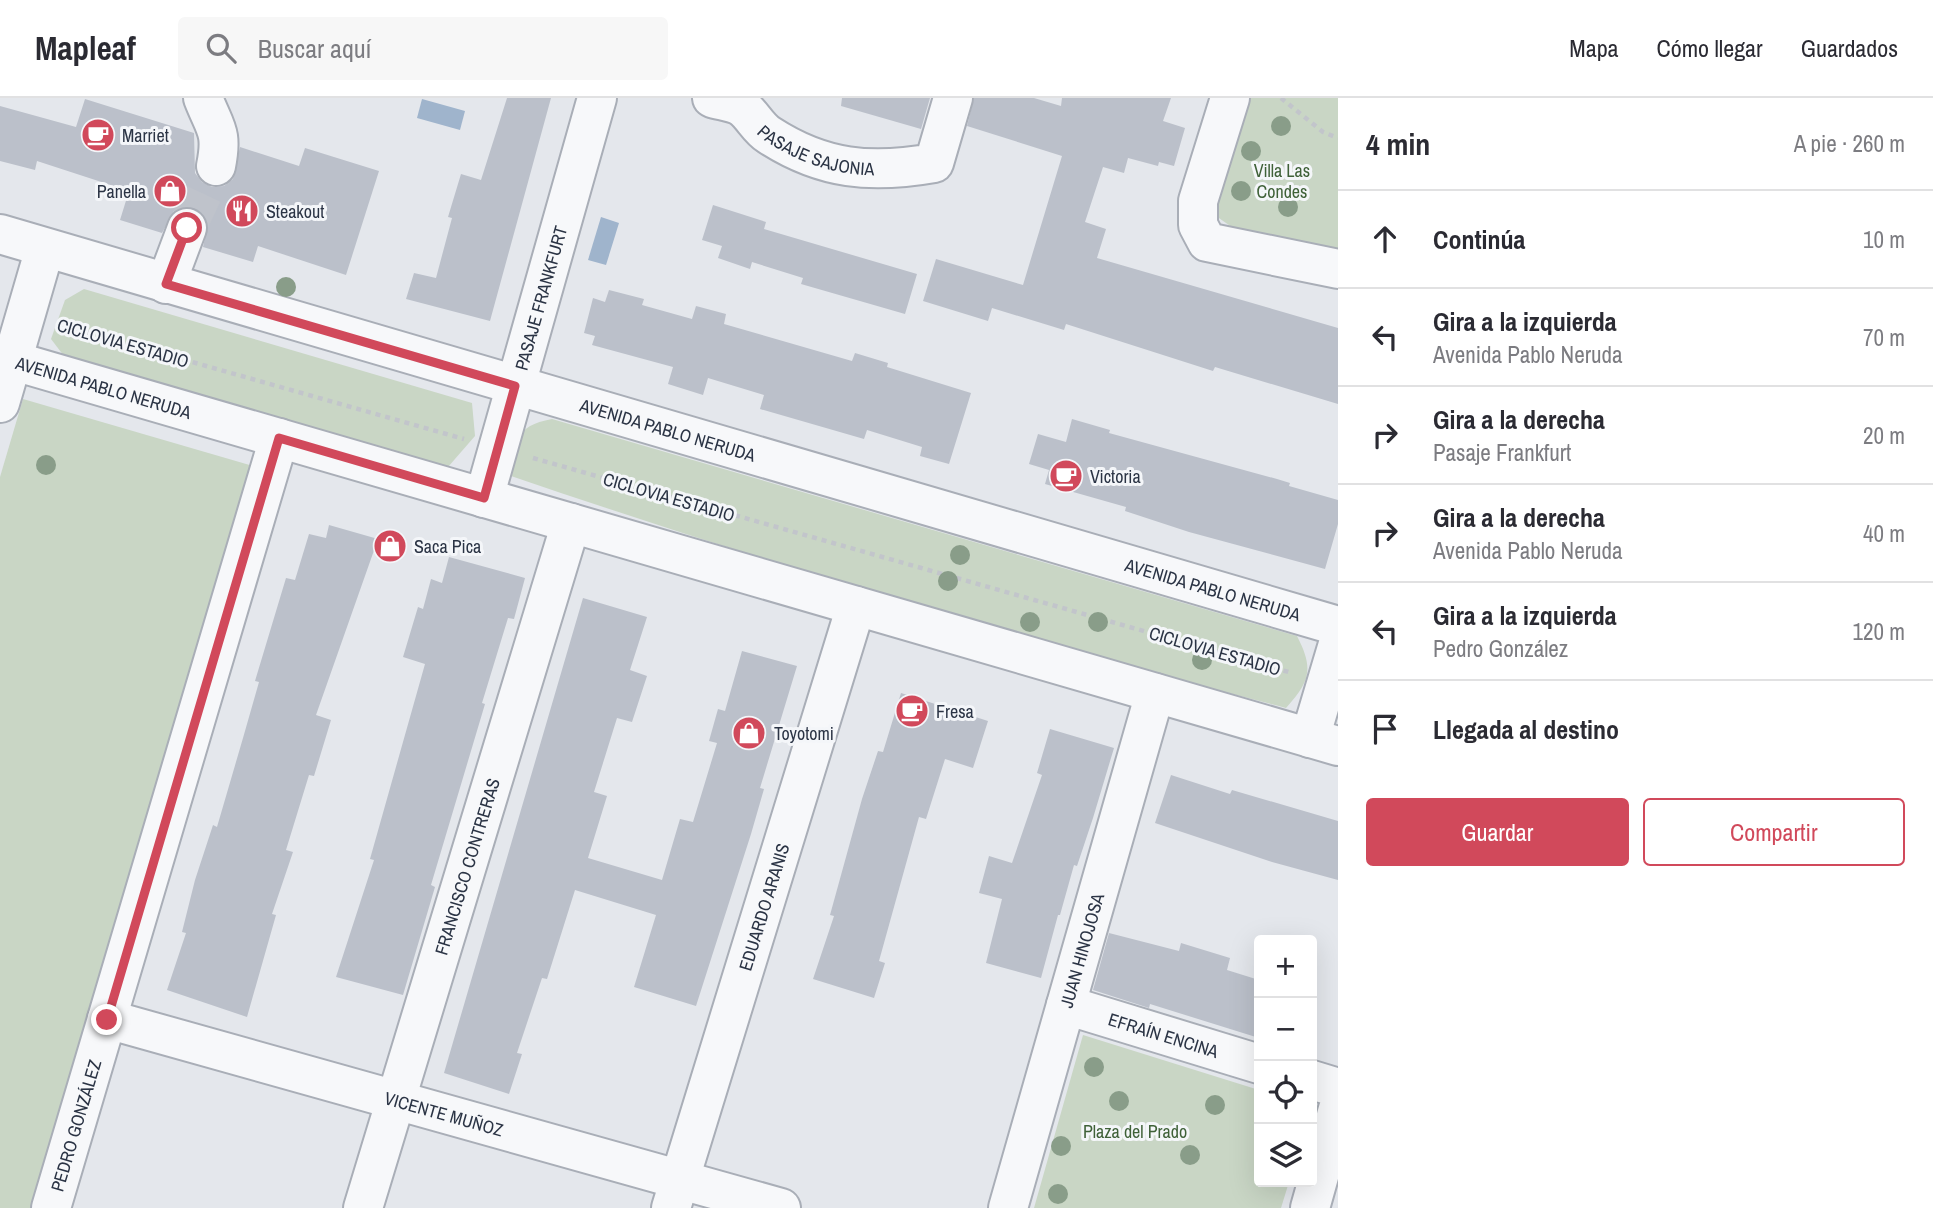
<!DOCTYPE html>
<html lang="es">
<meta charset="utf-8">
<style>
body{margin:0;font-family:"Archivo Narrow",sans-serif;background:#f7f7f7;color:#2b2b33}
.controls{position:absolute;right:21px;bottom:21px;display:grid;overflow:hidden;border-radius:7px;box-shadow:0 7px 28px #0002}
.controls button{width:63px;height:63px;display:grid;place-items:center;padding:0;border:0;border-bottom:2px solid #e1e1e2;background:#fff;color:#2b2b33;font:35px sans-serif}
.stop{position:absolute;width:21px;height:21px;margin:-16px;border:5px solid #d1495b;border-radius:50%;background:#fff}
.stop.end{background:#d1495b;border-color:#fff;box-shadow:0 2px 7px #0008}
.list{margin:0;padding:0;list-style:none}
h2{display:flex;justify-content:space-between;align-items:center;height:91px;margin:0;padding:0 28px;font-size:30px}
h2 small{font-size:23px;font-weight:400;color:#7c7c81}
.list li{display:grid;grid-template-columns:46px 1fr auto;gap:21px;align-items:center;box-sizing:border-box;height:98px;padding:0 28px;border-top:2px solid #e1e1e2}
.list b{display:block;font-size:26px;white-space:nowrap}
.list p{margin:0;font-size:23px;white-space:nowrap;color:#7c7c81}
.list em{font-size:23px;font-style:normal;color:#7c7c81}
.actions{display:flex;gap:14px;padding:21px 28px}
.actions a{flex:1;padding:16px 0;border:2px solid #d1495b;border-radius:7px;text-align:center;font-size:24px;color:#d1495b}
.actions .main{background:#d1495b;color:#fff}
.icon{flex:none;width:38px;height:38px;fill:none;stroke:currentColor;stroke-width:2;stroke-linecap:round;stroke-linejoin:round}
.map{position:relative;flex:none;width:1338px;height:1110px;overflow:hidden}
header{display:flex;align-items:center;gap:42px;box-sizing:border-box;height:98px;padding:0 35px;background:#fff;border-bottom:2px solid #e1e1e2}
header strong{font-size:33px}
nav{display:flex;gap:38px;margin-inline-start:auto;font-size:24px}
.search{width:490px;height:63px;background:#f7f7f7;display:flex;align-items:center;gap:18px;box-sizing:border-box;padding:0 24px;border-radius:7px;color:#7c7c81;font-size:26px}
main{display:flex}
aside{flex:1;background:#fff}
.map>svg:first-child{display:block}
</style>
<header>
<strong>Mapleaf</strong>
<div class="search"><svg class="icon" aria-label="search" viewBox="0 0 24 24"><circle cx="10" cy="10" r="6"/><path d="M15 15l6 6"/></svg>Buscar aquí</div>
<nav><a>Mapa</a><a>Cómo llegar</a><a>Guardados</a></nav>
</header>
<main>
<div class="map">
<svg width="1338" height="1110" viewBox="0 0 1338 1110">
<rect width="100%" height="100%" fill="#e4e7ec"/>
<!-- green -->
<g fill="#c9d6c5">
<path d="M 1251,0 L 1338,0 L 1338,154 L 1236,132 L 1216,118 L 1218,93 Z"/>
<path d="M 84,191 L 472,305 L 475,338 L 448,369 L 67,262 L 51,241 L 65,202 Z"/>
<path d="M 23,301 L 253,368 L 32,1110 L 0,1110 L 0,379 Z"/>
<path d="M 552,321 L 1297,538 C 1314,571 1310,583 1286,610 C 1025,542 766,465 511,378 C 515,344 514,328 552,321 Z"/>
<path d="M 1083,937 L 1259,992 L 1259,1084 L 1289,1084 L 1281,1110 L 1034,1110 Z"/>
</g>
<!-- water -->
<g fill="#9fb4cc">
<path d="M 422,1 L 465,13 L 460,32 L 417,20 Z"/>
<path d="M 601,119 L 619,125 L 606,167 L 588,162 Z"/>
</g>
<!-- building -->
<g fill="#bbc0ca">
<path d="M 507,0 L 551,0 L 490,223 L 406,201 L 414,175 L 436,180 L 452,120 L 448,119 L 461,76 L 481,82 Z"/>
<path d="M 842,0 L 930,0 L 921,31 L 841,8 Z"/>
<path d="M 974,0 L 1034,0 L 1061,8 L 1062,0 L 1171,0 L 1163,23 L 1185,30 L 1174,68 L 1159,64 L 1158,68 L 1128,60 L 1124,75 L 1103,69 L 1085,124 L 1106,131 L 1097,160 L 1338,230 L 1338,306 L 1215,269 L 1213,273 L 1066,226 L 1064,232 L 992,210 L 988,223 L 923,203 L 936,161 L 1023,187 L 1062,58 L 967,28 Z"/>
<path d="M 85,1 L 194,35 L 195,75 L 202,84 L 212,89 L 224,88 L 233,81 L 240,49 L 299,68 L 305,50 L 379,73 L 346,177 L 258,148 L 253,164 L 203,149 L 208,126 L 203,116 L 194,109 L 184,108 L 174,113 L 162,135 L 120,122 L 129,93 L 37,63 L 35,72 L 0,63 L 0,8 L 76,29 Z"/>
<path d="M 713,107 L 766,124 L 764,131 L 917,176 L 905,216 L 801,186 L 803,180 L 752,164 L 750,171 L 718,160 L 722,148 L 702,142 Z"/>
<path d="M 609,192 L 644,201 L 642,207 L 692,221 L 696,208 L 726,216 L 724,226 L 852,263 L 855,255 L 888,265 L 887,269 L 971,295 L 949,366 L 920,358 L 922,349 L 867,332 L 864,341 L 760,311 L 764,297 L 708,280 L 703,297 L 668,286 L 673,269 L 592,247 L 595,238 L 584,235 L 593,200 L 605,204 Z"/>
<path d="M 1072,321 L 1110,332 L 1109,335 L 1277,381 L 1290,385 L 1289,388 L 1338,402 L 1338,426 L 1325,471 L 1189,434 L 1125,413 L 1126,409 L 1045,386 L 1049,372 L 1029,366 L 1038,336 L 1066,344 Z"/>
<path d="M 329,427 L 378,441 L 316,617 L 331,622 L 314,678 L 309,677 L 286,752 L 293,754 L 272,816 L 276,817 L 247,919 L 167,892 L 186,835 L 182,834 L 195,782 L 213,727 L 217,729 L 243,640 L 259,584 L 255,583 L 286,480 L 295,482 L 309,436 L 326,440 Z"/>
<path d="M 449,459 L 525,480 L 514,521 L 508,520 L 482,605 L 485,606 L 431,787 L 435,789 L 403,897 L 336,879 L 374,762 L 370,761 L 425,566 L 403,559 L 418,509 L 423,511 L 431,481 L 442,485 Z"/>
<path d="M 583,500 L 647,519 L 630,572 L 647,578 L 632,624 L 617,620 L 594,694 L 607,698 L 588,760 L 662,782 L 680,721 L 693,724 L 717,645 L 709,643 L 718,611 L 725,613 L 742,553 L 797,568 L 760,690 L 764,691 L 751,736 L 696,908 L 634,889 L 656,817 L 575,792 L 547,881 L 542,880 L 517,955 L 522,956 L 509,996 L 444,975 Z"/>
<path d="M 901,595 L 988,623 L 973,670 L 945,661 L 926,721 L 919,719 L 879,863 L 885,865 L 874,900 L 813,881 L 834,818 L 830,817 L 862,701 L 878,653 L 883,654 Z"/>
<path d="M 1050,631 L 1114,650 L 1093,720 L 1077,768 L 1074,767 L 1060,817 L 1058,817 L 1041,880 L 986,865 L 1002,801 L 979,795 L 989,758 L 1012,765 L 1042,677 L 1037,675 Z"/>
<path d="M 1171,677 L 1230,696 L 1232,692 L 1338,723 L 1338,782 L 1272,764 L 1155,725 Z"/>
<path d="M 1109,835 L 1179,853 L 1181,845 L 1230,860 L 1227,872 L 1259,882 L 1259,940 L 1150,906 L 1149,910 L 1093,892 Z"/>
</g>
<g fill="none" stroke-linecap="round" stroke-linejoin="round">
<!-- minor-tunnel -->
<path stroke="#bfc3cb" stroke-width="38" stroke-dasharray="38 19" stroke-linecap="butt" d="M 187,130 L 216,68"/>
<defs>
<g id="minor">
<path d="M 203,0 C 215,31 223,33 216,68"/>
<path id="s1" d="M 712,0 C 721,3 735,4 743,10 C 753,18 758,30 769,37 C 823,72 871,76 934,65 L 953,0"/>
<path d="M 1230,0 L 1198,103 L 1198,127 L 1207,144 L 1338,171"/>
<path id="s2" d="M 0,136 L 1338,528"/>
<path d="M 166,186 L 187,130"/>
<path id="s3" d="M 0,259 L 1338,648"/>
<path d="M 0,305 L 45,150"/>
<path id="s4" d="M 484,400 L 597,0"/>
<path d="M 1310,640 L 1338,546"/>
<path id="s5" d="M 1066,907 L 1259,966"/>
<path id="s6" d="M 107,921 L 781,1110"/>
<path d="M 1312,982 L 1338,990"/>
<path id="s7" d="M 51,1110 L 279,340"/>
<path id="s8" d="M 363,1110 L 571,425"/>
<path id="s9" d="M 671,1110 L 856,508"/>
<path id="s10" d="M 1008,1110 L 1155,595"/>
<path d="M 1310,1110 L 1338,1011"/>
</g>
</defs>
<!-- minor casing -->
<use href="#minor" stroke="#a9aeb7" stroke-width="42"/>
<!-- path -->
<g stroke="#c2c5cb" stroke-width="4.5" stroke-dasharray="5 5" stroke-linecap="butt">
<path d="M 1281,0 L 1323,34 L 1338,40"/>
<path d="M 58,226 L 464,341"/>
<path d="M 533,360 L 1292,575"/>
</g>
<!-- minor -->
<use href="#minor" stroke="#f7f8fa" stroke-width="38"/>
</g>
<!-- trees -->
<g fill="#899d89">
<circle cx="1281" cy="28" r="10"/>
<circle cx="1251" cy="53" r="10"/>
<circle cx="1241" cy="93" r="10"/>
<circle cx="1288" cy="109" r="10"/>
<circle cx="286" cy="189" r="10"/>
<circle cx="46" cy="367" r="10"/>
<circle cx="960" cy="457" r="10"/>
<circle cx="948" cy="483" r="10"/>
<circle cx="1030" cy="524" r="10"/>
<circle cx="1098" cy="524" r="10"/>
<circle cx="1202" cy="562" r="10"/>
<circle cx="1094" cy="969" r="10"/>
<circle cx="1119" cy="1003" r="10"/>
<circle cx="1215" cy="1007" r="10"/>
<circle cx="1061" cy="1048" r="10"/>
<circle cx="1190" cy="1057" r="10"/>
<circle cx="1058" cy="1096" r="10"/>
</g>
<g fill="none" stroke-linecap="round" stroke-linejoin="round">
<!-- route -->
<path stroke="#d1495b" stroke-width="9" d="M 107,922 L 279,340 L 484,400 L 515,288 L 166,186 L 187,130"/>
</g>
<!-- icons -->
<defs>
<symbol id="cafe-disc" viewBox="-11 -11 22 22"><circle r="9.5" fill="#d1495b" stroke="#f4f6f9"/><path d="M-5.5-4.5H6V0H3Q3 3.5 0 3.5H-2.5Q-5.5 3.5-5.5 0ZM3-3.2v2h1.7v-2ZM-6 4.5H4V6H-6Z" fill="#fff"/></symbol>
<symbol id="shop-disc" viewBox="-11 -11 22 22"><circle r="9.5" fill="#d1495b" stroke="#f4f6f9"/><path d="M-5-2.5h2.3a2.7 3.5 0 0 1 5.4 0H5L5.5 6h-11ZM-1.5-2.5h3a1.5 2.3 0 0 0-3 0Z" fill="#fff"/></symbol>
<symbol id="restaurant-disc" viewBox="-11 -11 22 22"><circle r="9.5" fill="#d1495b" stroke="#f4f6f9"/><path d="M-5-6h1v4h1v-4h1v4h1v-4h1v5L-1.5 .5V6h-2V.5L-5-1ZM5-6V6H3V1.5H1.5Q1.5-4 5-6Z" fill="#fff"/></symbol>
</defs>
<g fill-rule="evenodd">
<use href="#cafe-disc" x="79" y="18" width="38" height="38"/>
<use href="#shop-disc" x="151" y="74" width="38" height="38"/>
<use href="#restaurant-disc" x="223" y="94" width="38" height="38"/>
<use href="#cafe-disc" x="1047" y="359" width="38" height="38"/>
<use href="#shop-disc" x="371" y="429" width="38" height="38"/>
<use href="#cafe-disc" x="893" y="594" width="38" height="38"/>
<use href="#shop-disc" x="730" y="616" width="38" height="38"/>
</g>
<g text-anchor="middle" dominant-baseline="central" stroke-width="6" stroke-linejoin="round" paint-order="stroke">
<!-- poi labels -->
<g font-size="18" fill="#2b3445" stroke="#f4f6f9" text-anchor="start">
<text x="122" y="37">Marriet</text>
<text x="146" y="93" text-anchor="end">Panella</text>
<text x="266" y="113">Steakout</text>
<text x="1090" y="378">Victoria</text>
<text x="414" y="448">Saca Pica</text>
<text x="936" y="613">Fresa</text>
<text x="774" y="635">Toyotomi</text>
</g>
<!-- street labels -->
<g font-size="18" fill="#2b3445" stroke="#f4f6f9">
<text stroke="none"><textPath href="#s1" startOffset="121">PASAJE SAJONIA</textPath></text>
<text stroke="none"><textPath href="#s4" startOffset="208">PASAJE FRANKFURT</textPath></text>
<text transform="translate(123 245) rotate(16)">CICLOVIA ESTADIO</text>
<text stroke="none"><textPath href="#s3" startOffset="108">AVENIDA PABLO NERUDA</textPath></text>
<text stroke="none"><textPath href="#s2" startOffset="696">AVENIDA PABLO NERUDA</textPath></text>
<text transform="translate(669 399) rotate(16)">CICLOVIA ESTADIO</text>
<text stroke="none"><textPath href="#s2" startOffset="1264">AVENIDA PABLO NERUDA</textPath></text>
<text transform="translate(1215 553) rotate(16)">CICLOVIA ESTADIO</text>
<text stroke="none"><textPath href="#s8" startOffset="357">FRANCISCO CONTRERAS</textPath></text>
<text stroke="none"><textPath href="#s9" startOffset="315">EDUARDO ARANIS</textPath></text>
<text stroke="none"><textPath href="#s10" startOffset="268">JUAN HINOJOSA</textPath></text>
<text stroke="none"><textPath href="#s5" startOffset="102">EFRAÍN ENCINA</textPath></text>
<text stroke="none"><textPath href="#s6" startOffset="350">VICENTE MUÑOZ</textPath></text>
<text stroke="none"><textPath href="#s7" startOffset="86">PEDRO GONZÁLEZ</textPath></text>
</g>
<!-- park labels -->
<g font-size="18" fill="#3f6138" stroke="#f4f6f9">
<text x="1282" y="72">Villa Las<tspan x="1282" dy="21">Condes</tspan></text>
<text x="1135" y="1033">Plaza del Prado</text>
</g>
</g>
</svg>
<div class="controls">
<button>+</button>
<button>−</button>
<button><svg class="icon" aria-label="locate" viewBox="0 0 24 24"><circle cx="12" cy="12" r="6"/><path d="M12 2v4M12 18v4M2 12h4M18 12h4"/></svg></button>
<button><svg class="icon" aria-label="layers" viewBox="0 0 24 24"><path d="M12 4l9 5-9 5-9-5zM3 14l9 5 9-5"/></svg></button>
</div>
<div class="stop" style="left:187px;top:130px"></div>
<div class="stop end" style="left:107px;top:922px"></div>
</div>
<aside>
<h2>4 min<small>A pie · 260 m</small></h2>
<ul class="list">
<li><svg class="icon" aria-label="ahead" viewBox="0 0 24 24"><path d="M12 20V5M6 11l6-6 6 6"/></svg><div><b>Continúa</b></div><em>10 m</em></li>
<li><svg class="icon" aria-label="left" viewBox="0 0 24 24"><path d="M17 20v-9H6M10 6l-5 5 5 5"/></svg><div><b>Gira a la izquierda</b><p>Avenida Pablo Neruda</p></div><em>70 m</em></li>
<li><svg class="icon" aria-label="right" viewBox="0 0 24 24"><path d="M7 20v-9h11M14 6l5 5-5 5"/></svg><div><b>Gira a la derecha</b><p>Pasaje Frankfurt</p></div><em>20 m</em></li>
<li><svg class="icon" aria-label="right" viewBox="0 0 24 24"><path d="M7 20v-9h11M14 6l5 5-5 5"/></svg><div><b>Gira a la derecha</b><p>Avenida Pablo Neruda</p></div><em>40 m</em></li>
<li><svg class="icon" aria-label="left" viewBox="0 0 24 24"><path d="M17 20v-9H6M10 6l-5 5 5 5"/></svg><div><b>Gira a la izquierda</b><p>Pedro González</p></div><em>120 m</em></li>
<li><svg class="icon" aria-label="arrive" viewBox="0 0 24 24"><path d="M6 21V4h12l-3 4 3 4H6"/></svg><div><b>Llegada al destino</b></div></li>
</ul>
<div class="actions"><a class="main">Guardar</a><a>Compartir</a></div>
</aside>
</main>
